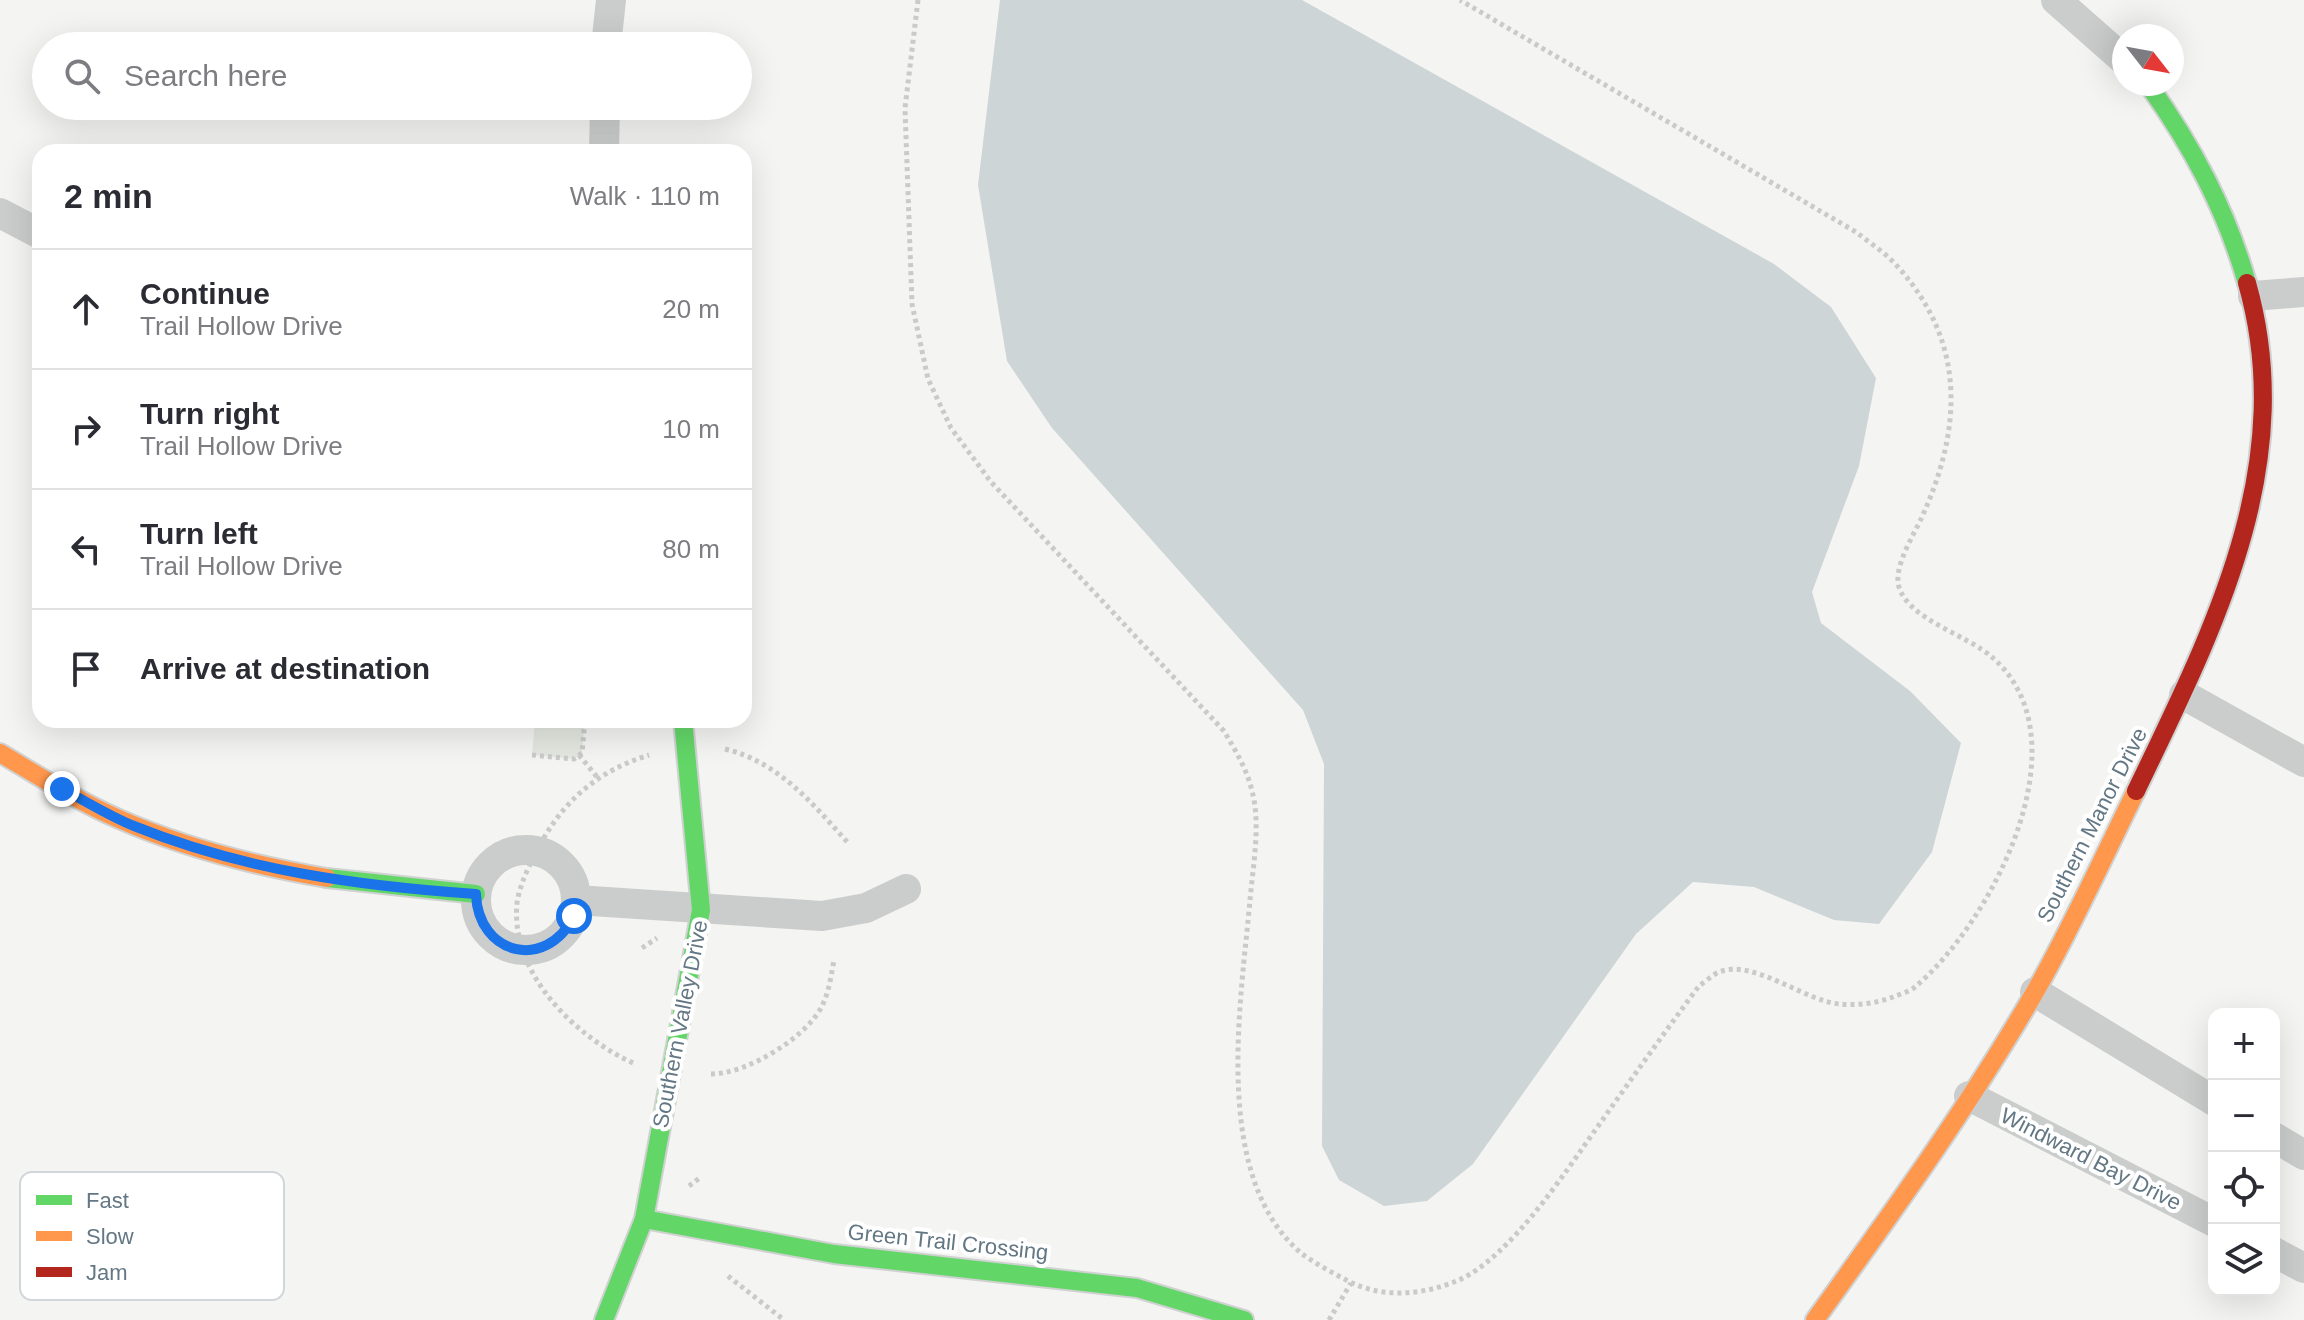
<!DOCTYPE html>
<meta charset="utf-8">
<style>
body{margin:0;font-family:Helvetica,sans-serif;background:#f7f7f7;color:#2b2b33}
.controls{position:absolute;right:24px;bottom:24px;display:grid;overflow:hidden;border-radius:16px;box-shadow:0 8px 32px #0002}
.controls button{width:72px;height:72px;display:grid;place-items:center;padding:0;border:0;border-bottom:2px solid #e1e1e2;background:#fff;color:#2b2b33;font:40px sans-serif}
.compass{position:absolute;left:2112px;top:24px;width:72px;height:72px;border-radius:50%;background:#fff;box-shadow:0 8px 32px #0002;rotate:121deg}
.stop{position:absolute;width:24px;height:24px;margin:-18px;border:6px solid #1a73e8;border-radius:50%;background:#fff}
.stop.end{background:#1a73e8;border-color:#fff;box-shadow:0 2px 8px #0008}
.list{margin:0;padding:0;list-style:none}
h2{display:flex;justify-content:space-between;align-items:center;height:104px;margin:0;padding:0 32px;font-size:34px}
h2 small{font-size:26px;font-weight:400;color:#7c7c81}
.list li{display:grid;grid-template-columns:52px 1fr auto;gap:24px;align-items:center;box-sizing:border-box;height:120px;padding:0 32px;border-top:2px solid #e1e1e2}
.list b{display:block;font-size:30px;white-space:nowrap}
.list p{margin:0;font-size:26px;white-space:nowrap;color:#7c7c81}
.list em{font-size:26px;font-style:normal;color:#7c7c81}
.icon{flex:none;width:44px;height:44px;fill:none;stroke:currentColor;stroke-width:2;stroke-linecap:round;stroke-linejoin:round}
.map{position:relative;flex:none;width:2304px;height:1320px;overflow:hidden}
.search{position:absolute;background:#fff;box-shadow:0 8px 32px #0002;left:32px;top:32px;width:720px;height:88px;display:flex;align-items:center;gap:20px;box-sizing:border-box;padding:0 28px;border-radius:44px;color:#7c7c81;font-size:30px}
.panel{position:absolute;background:#fff;box-shadow:0 8px 32px #0002;left:32px;top:144px;width:720px;height:584px;border-radius:24px}
.map>svg:first-child{display:block}
</style>
<div class="map">
<svg width="2304" height="1320" viewBox="0 0 2304 1320">
<rect width="100%" height="100%" fill="#f4f4f2"/>
<!-- green -->
<path fill="#e4e7e0" d="M 535,720 L 585,720 L 582,753 L 574,759 L 532,755 Z"/>
<!-- water -->
<path fill="#cdd5d7" d="M 1000,0 L 1302,0 L 1774,264 L 1831,307 L 1876,378 L 1859,466 L 1812,592 L 1821,623 L 1910,691 L 1961,743 L 1932,852 L 1879,924 L 1834,920 L 1754,887 L 1693,882 L 1636,934 L 1473,1164 L 1427,1201 L 1384,1206 L 1339,1180 L 1322,1146 L 1324,764 L 1303,710 L 1052,428 L 1007,361 L 978,185 Z"/>
<g fill="none" stroke-linecap="round" stroke-linejoin="round">
<defs>
<g id="fast">
<path d="M 2148,84 C 2192,146 2226,209 2247,283"/>
<path d="M 327,878 L 476,894"/>
<path d="M 644,1219 L 834,1254 L 1137,1288 L 1244,1320"/>
<path d="M 604,1320 L 644,1219 L 701,910 L 683,720"/>
</g>
<g id="slow">
<path d="M 0,753 C 39,776 77,801 119,819 C 185,848 256,866 327,878"/>
<path d="M 1815,1320 C 1892,1213 1969,1106 2035,992 C 2072,927 2103,858 2136,791"/>
</g>
<path id="jam" d="M 2136,791 C 2213,630 2299,466 2247,283"/>
</defs>
<!-- fast casing -->
<use href="#fast" stroke="#d0d2d2" stroke-width="22"/>
<!-- slow casing -->
<use href="#slow" stroke="#d0d2d2" stroke-width="22"/>
<!-- jam casing -->
<use href="#jam" stroke="#d0d2d2" stroke-width="22"/>
<!-- path -->
<g stroke="#cacacb" stroke-width="5" stroke-dasharray="4 4" stroke-linecap="butt">
<path d="M 918,0 L 905,108 L 912,304 L 928,379 L 951,428 L 991,482 L 1224,731 C 1235,750 1247,769 1252,791 C 1261,824 1253,866 1250,900 C 1241,1002 1211,1176 1301,1253 C 1314,1263 1333,1273 1348,1281 C 1383,1299 1424,1295 1459,1280 C 1510,1257 1564,1174 1596,1129 C 1630,1081 1664,1033 1699,986 C 1705,982 1712,975 1719,972 C 1753,958 1806,1002 1840,1004 C 1857,1006 1877,1003 1893,997 C 1900,994 1909,992 1915,987 C 1991,923 2087,741 1993,658 C 1968,635 1909,620 1899,587 C 1893,568 1913,536 1921,519 C 1962,430 1967,344 1898,267 C 1887,254 1870,243 1856,232 L 1460,0"/>
<path d="M 725,749 C 779,762 813,804 849,844"/>
<path d="M 532,755 L 574,759 L 582,753 L 585,720"/>
<path d="M 579,755 L 597,777"/>
<path d="M 642,948 L 657,938"/>
<path d="M 633,1063 C 576,1037 510,974 517,903 C 520,882 532,860 542,841 C 567,797 601,770 649,755"/>
<path d="M 711,1074 C 746,1074 804,1039 821,1008 C 829,993 831,976 834,960"/>
<path d="M 689,1186 L 701,1177"/>
<path d="M 728,1276 L 784,1320"/>
<path d="M 1329,1320 L 1351,1283"/>
</g>
<!-- street -->
<g stroke="#cbcdcd" stroke-width="30">
<path d="M 2056,0 L 2124,60"/>
<path d="M 606,46 L 611,0"/>
<path d="M 604,152 L 605,106"/>
<path d="M 0,213 L 40,234"/>
<path d="M 2253,296 L 2304,292"/>
<path d="M 2184,695 L 2304,762"/>
<circle cx="526" cy="900" r="50"/>
<path d="M 576,900 L 822,916 L 866,908 L 906,889"/>
<path d="M 2035,992 L 2214,1101"/>
<path d="M 1969,1096 L 2214,1222"/>
<path d="M 2274,1137 L 2304,1155"/>
<path d="M 2274,1252 L 2304,1268"/>
</g>
<!-- fast -->
<use href="#fast" stroke="#63d668" stroke-width="18"/>
<!-- slow -->
<use href="#slow" stroke="#ff974d" stroke-width="18"/>
<!-- jam -->
<use href="#jam" stroke="#b3261e" stroke-width="18"/>
</g>
<g fill="none" stroke-linecap="round" stroke-linejoin="round">
<!-- route -->
<path stroke="#1a73e8" stroke-width="10" d="M 62,789 C 86,801 109,816 134,826 C 243,870 358,886 476,894 C 478,955 546,972 574,916"/>
</g>
<g text-anchor="middle" dominant-baseline="central" stroke-width="8" stroke-linejoin="round" paint-order="stroke">
<!-- street labels -->
<g font-size="22" fill="#637784" stroke="#fff">
<text transform="translate(2092 825) rotate(-63)">Southern Manor Drive</text>
<text transform="translate(680 1024) rotate(-79)">Southern Valley Drive</text>
<text transform="translate(2091 1159) rotate(27)">Windward Bay Drive</text>
<text transform="translate(948 1242) rotate(6)">Green Trail Crossing</text>
</g>
</g>
<!-- legend -->
<rect x="20" y="1172" width="264" height="128" rx="12" fill="#fff" stroke="#d0d6da" stroke-width="2"/>
<rect x="36" y="1195" width="36" height="10" fill="#63d668"/>
<rect x="36" y="1231" width="36" height="10" fill="#ff974d"/>
<rect x="36" y="1267" width="36" height="10" fill="#b3261e"/>
<g font-size="22" fill="#637784">
<text x="86" y="1208">Fast</text>
<text x="86" y="1244">Slow</text>
<text x="86" y="1280">Jam</text>
</g>
</svg>
<div class="controls">
<button>+</button>
<button>−</button>
<button><svg class="icon" aria-label="locate" viewBox="0 0 24 24"><circle cx="12" cy="12" r="6"/><path d="M12 2v4M12 18v4M2 12h4M18 12h4"/></svg></button>
<button><svg class="icon" aria-label="layers" viewBox="0 0 24 24"><path d="M12 4l9 5-9 5-9-5zM3 14l9 5 9-5"/></svg></button>
</div>
<svg class="compass" viewBox="-18 -18 36 36"><path d="M0-13l5 13h-10z" fill="#e53935"/><path d="M0 13l5-13h-10z" fill="#7c7c81"/></svg>
<div class="stop" style="left:574px;top:916px"></div>
<div class="stop end" style="left:62px;top:789px"></div>
<div class="search"><svg class="icon" aria-label="search" viewBox="0 0 24 24"><circle cx="10" cy="10" r="6"/><path d="M15 15l6 6"/></svg>Search here</div>
<section class="panel">
<h2>2 min<small>Walk · 110 m</small></h2>
<ul class="list">
<li><svg class="icon" aria-label="ahead" viewBox="0 0 24 24"><path d="M12 20V5M6 11l6-6 6 6"/></svg><div><b>Continue</b><p>Trail Hollow Drive</p></div><em>20 m</em></li>
<li><svg class="icon" aria-label="right" viewBox="0 0 24 24"><path d="M7 20v-9h11M14 6l5 5-5 5"/></svg><div><b>Turn right</b><p>Trail Hollow Drive</p></div><em>10 m</em></li>
<li><svg class="icon" aria-label="left" viewBox="0 0 24 24"><path d="M17 20v-9H6M10 6l-5 5 5 5"/></svg><div><b>Turn left</b><p>Trail Hollow Drive</p></div><em>80 m</em></li>
<li><svg class="icon" aria-label="arrive" viewBox="0 0 24 24"><path d="M6 21V4h12l-3 4 3 4H6"/></svg><div><b>Arrive at destination</b></div></li>
</ul>
</section>
</div>
